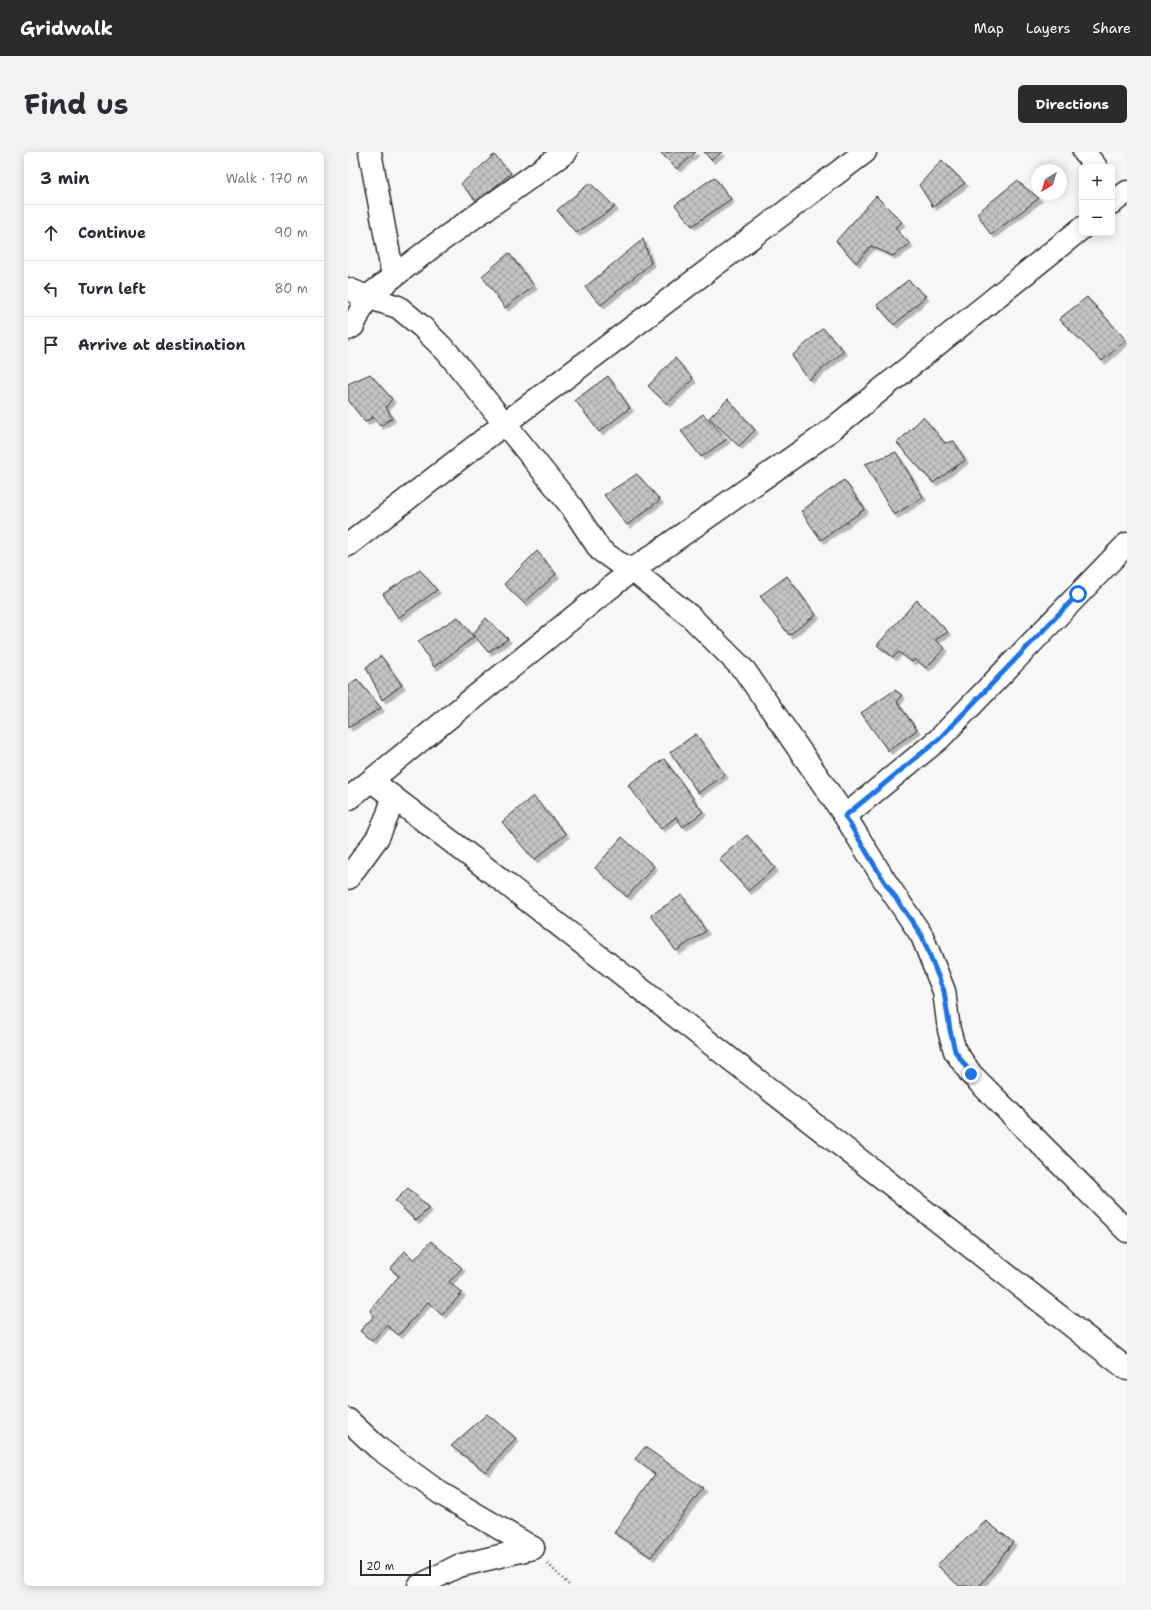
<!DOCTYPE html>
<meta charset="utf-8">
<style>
body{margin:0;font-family:"Shantell Sans",sans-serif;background:#f2f2f3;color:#2b2b33}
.controls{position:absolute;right:12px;top:12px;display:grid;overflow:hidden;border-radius:6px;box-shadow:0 2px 10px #0003}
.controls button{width:36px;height:36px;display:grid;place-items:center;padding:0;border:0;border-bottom:1px solid #e1e1e2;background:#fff;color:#2b2b33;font:20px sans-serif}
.compass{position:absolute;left:683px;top:12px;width:36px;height:36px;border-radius:50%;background:#fff;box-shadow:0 2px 10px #0003;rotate:218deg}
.scale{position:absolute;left:12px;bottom:10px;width:71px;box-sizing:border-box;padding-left:4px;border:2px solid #2b2b2b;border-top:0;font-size:11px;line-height:14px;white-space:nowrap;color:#2b2b2b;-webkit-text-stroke:3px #fff;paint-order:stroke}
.stop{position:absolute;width:12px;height:12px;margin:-9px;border:3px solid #1a73e8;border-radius:50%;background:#fff}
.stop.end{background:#1a73e8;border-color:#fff;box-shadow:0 1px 4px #0008}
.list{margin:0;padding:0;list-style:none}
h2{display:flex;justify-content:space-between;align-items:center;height:52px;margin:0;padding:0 16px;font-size:17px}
h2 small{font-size:13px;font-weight:400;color:#7c7c81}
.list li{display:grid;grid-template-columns:26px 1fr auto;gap:12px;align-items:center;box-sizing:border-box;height:56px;padding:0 16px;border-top:1px solid #e1e1e2}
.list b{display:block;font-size:15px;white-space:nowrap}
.list em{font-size:13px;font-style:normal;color:#7c7c81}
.icon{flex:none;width:22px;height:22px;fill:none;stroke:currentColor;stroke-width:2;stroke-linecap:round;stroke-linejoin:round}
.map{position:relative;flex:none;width:779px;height:1434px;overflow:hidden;border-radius:6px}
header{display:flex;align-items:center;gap:24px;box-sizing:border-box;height:56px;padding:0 20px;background:#2b2b2b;color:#fff}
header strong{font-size:19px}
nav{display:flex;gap:22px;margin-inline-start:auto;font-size:14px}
.intro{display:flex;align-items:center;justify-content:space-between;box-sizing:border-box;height:96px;padding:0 24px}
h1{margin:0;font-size:28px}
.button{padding:10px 18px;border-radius:6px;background:#2b2b2b;color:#fff;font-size:14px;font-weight:700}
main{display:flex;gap:24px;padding:0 24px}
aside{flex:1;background:#fff;border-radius:6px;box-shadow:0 2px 10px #0003}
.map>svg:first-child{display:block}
</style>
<header>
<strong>Gridwalk</strong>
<nav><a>Map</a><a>Layers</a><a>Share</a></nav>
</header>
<div class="intro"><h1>Find us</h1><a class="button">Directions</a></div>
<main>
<aside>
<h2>3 min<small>Walk · 170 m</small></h2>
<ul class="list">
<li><svg class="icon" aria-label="ahead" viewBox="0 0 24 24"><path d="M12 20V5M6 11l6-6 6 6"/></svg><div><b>Continue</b></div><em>90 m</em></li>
<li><svg class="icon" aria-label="left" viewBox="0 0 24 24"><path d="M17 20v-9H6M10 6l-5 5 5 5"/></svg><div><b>Turn left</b></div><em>80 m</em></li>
<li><svg class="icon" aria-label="arrive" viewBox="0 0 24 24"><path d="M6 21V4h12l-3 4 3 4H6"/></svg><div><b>Arrive at destination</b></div></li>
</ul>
</aside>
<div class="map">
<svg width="779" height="1434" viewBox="0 0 779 1434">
<defs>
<pattern id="building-cross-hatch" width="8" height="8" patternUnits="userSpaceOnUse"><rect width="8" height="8" fill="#c4c4c4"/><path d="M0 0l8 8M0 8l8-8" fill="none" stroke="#9f9f9f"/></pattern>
<filter id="shadow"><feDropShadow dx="3.5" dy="3.5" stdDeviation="0" flood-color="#0004"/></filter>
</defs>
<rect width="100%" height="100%" fill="#f7f7f7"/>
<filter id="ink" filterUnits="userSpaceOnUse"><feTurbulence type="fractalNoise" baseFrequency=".025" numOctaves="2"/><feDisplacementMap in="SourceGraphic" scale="8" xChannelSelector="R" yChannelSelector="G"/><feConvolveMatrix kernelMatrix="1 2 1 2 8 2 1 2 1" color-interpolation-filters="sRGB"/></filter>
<g filter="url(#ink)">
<!-- building -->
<g fill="url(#building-cross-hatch)" stroke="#2b2b2b" filter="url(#shadow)">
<path d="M 312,0 L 348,0 L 329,17 Z"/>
<path d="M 356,0 L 374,0 L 363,8 Z"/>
<path d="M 146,3 L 163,21 L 129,50 L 113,32 Z"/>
<path d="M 594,8 L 617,31 L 585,55 L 571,33 Z"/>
<path d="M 366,25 L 383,47 L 344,74 L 327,53 Z"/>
<path d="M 669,29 L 691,46 L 643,83 L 629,61 Z"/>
<path d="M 242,31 L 267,55 L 228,81 L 209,58 Z"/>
<path d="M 528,44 L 554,70 L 547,76 L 562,92 L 545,104 L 523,94 L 508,111 L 488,89 Z"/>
<path d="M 295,87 L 303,111 L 253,153 L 237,135 Z"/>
<path d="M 161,101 L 186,134 L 157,156 L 134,124 Z"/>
<path d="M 560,128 L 578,144 L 546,173 L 529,153 Z"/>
<path d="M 739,145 L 778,188 L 754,209 L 711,167 Z"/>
<path d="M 475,176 L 496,199 L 461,228 L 444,204 Z"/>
<path d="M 327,206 L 345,227 L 319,252 L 300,234 Z"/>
<path d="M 22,222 L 44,247 L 38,255 L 44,266 L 32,274 L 25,265 L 17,270 L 0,248 L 0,232 Z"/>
<path d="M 260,224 L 282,256 L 251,280 L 227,248 Z"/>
<path d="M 380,247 L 407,278 L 391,294 L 361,266 Z"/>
<path d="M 355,262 L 379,287 L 353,305 L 333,279 Z"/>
<path d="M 575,265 L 597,291 L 606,289 L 617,308 L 585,331 L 549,291 Z"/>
<path d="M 548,300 L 575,345 L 546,363 L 517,312 Z"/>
<path d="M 289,322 L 312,348 L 279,373 L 256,343 Z"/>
<path d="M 496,328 L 517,357 L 473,388 L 453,359 Z"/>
<path d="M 189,399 L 208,422 L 176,451 L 156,432 Z"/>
<path d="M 72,418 L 89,438 L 50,466 L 35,442 Z"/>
<path d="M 439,424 L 468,463 L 441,483 L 412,444 Z"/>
<path d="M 569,448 L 600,480 L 587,488 L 597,496 L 578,516 L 567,507 L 564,510 L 551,500 L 545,505 L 529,493 Z"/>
<path d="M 110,465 L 126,485 L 86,515 L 70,489 Z"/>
<path d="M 138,466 L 160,487 L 140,500 L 125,482 Z"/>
<path d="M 33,504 L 54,533 L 34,548 L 18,515 Z"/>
<path d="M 9,527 L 33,556 L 0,576 L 0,533 Z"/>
<path d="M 547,538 L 554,543 L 549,550 L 569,578 L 540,599 L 513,561 Z"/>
<path d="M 348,582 L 377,623 L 350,641 L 322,600 Z"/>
<path d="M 316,607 L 355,660 L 335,675 L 328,665 L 313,677 L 280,633 Z"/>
<path d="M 185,644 L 218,682 L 186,708 L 154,670 Z"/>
<path d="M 399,683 L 427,716 L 400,739 L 371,707 Z"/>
<path d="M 274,685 L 306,714 L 279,745 L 247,716 Z"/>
<path d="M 334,743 L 358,779 L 328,799 L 303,763 Z"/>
<path d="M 60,1036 L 81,1056 L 68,1069 L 47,1049 Z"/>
<path d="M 83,1089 L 114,1116 L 101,1130 L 114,1141 L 94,1163 L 80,1150 L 51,1183 L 38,1173 L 24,1189 L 12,1179 L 25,1165 L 22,1158 L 51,1124 L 42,1117 L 57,1099 L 66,1108 Z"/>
<path d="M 139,1262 L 168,1286 L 138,1320 L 103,1294 Z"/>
<path d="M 297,1295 L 355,1336 L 303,1405 L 266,1381 L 307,1322 L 287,1307 Z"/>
<path d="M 638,1369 L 665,1390 L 632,1434 L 611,1434 L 589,1413 Z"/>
</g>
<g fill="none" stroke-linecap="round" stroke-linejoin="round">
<defs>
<g id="minor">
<path d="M 22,0 L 45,124"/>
<path d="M 736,0 L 748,15"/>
<path d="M 764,51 L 779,40"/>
<path d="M 0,137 L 19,145 L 50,155 L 73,174 L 100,201 L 223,354 L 252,398 L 269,410 L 284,418 L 342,464 L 397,519 L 497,664 L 537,729 L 574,784 L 596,839 L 601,878 L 607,899 L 623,922 L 779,1079"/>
<path d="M 0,177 L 5,174 L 19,145 L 84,95 L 218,0"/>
<path d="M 0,393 L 156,272 L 517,0"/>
<path d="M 24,629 L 138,716 L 779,1217"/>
<path d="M 0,647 L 284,418 L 478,282 L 734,76"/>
<path d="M 497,664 L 591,587 L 779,392"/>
<path d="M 0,726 L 30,685 L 40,662 L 45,645"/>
<path d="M 0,1268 L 30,1296 L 92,1341 L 185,1396"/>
<path d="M 71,1434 L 110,1414 L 185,1396"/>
</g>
</defs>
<!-- minor casing -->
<use href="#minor" stroke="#2b2b2b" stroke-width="25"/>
<!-- path -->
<path stroke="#2b2b2b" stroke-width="2.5" stroke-dasharray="1 3" stroke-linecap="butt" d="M 200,1412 L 222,1434"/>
<!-- minor -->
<use href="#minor" stroke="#fff" stroke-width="22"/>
</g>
</g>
<g fill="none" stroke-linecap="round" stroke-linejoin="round" filter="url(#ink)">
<!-- route -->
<path stroke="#1a73e8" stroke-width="5" d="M 623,922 L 607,899 L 602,878 L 596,839 L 574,784 L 536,729 L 497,664 L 591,587 L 730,442"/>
</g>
</svg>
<div class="controls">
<button>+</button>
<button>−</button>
</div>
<svg class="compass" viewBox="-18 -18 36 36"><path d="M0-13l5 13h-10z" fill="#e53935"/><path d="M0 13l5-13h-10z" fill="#7c7c81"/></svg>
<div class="scale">20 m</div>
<div class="stop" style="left:730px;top:442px"></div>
<div class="stop end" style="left:623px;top:922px"></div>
</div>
</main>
